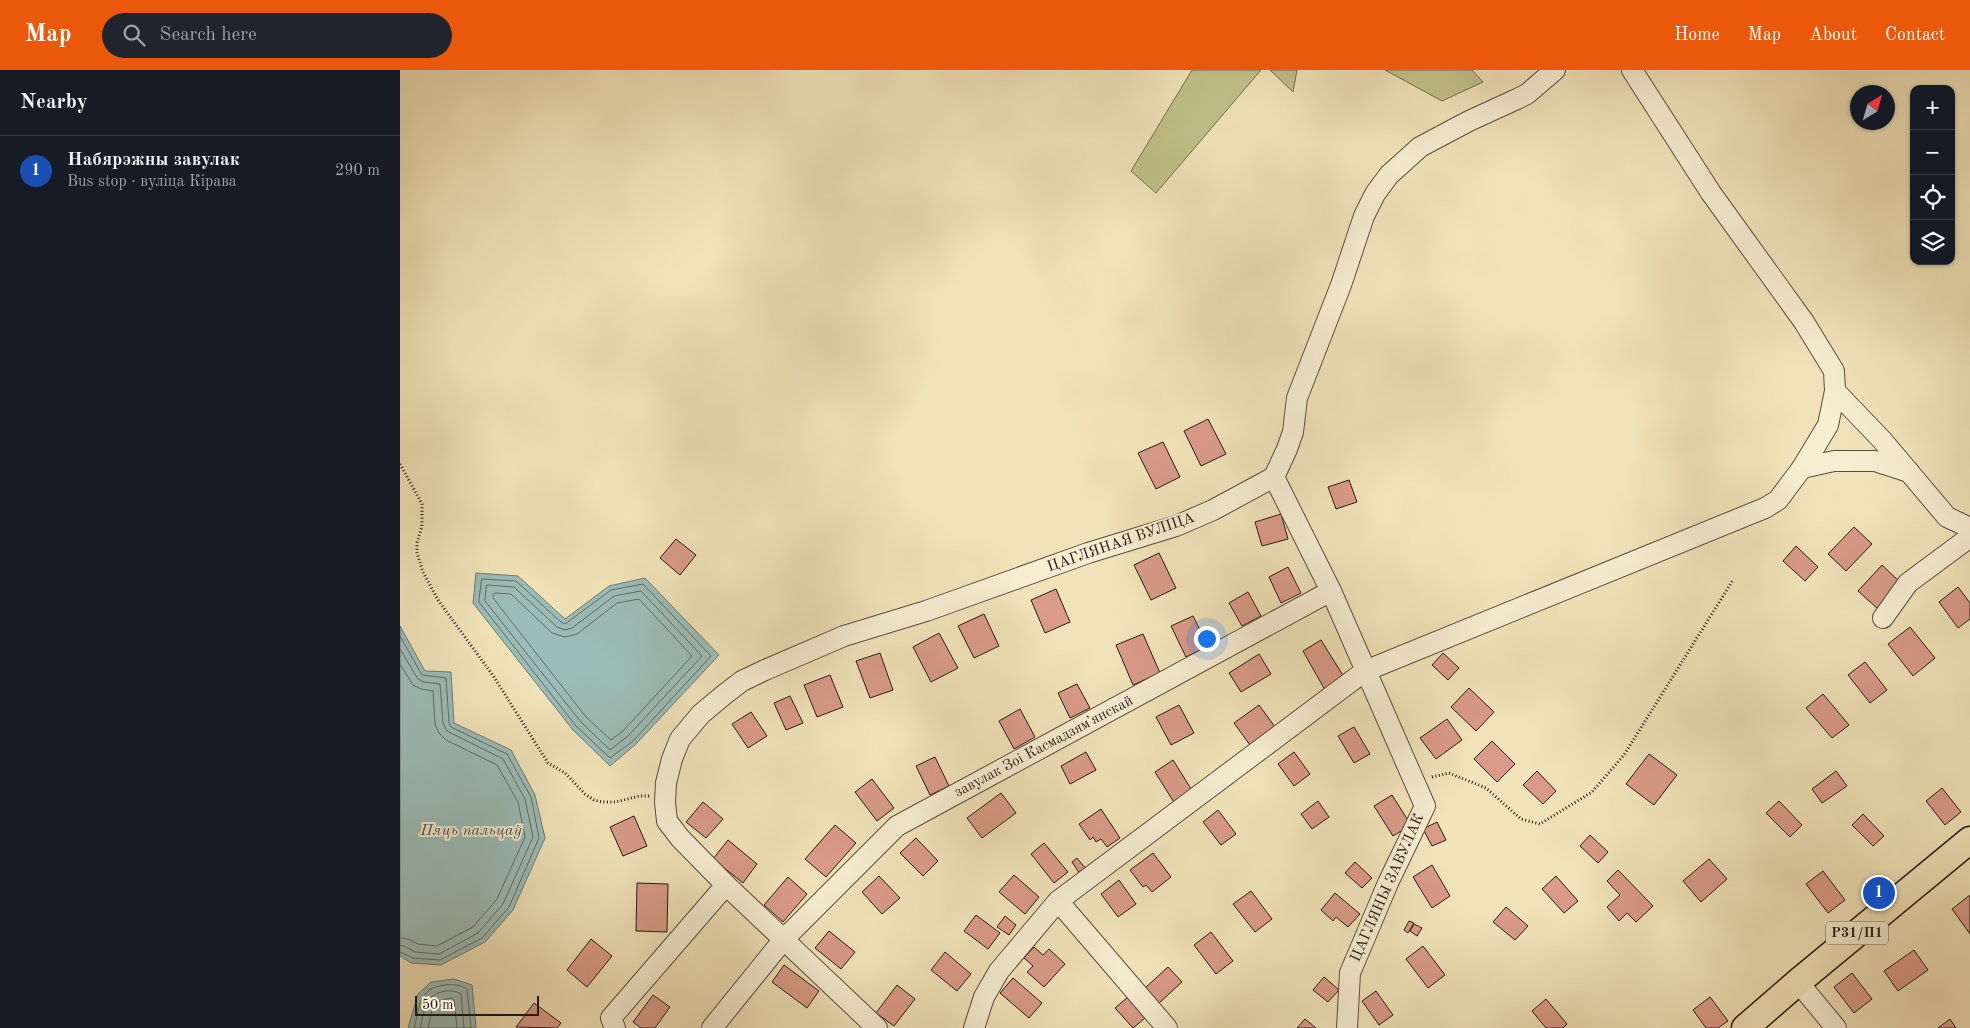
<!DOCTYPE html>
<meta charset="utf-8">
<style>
body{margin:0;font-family:"Old Standard TT",serif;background:#20242c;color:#f1f3f6}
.controls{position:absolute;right:15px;top:15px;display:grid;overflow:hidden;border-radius:10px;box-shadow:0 1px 4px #0004}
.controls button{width:45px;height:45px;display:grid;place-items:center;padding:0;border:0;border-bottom:1px solid #363941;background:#171b24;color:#f1f3f6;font:25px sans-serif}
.compass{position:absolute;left:1450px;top:15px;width:45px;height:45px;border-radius:50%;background:#171b24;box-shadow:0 1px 4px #0004;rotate:37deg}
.scale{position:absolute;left:15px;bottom:12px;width:124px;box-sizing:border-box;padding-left:5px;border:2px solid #271b16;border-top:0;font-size:14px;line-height:18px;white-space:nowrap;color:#271b16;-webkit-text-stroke:4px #f6edd2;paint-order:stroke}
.you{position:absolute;left:806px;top:568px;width:18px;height:18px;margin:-12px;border:4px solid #fff;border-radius:50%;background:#1a73e8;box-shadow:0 0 0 8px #1a73e833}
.badge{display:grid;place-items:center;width:32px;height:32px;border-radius:50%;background:#ea580c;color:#fff;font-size:16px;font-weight:700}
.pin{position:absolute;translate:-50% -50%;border:2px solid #fff;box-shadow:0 1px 5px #0006}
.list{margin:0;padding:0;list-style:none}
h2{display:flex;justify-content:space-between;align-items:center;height:65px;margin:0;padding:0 20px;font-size:21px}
h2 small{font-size:16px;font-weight:400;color:#9ea1a6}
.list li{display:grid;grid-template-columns:32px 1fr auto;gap:15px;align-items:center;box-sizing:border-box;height:70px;padding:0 20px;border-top:1px solid #363941}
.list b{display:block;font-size:19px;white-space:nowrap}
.list p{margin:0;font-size:16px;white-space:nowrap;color:#9ea1a6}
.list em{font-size:16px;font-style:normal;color:#9ea1a6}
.icon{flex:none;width:28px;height:28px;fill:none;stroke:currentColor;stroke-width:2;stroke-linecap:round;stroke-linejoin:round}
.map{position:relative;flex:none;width:1570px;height:958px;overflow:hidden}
header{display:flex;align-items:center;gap:30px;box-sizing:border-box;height:70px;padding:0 25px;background:#ea580c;color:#fff}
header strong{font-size:24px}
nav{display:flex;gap:28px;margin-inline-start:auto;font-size:18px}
.search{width:350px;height:45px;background:#20242c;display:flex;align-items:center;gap:12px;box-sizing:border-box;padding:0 18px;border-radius:28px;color:#9ea1a6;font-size:19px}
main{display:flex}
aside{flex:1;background:#171b24}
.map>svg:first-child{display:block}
</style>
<header>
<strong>Map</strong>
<div class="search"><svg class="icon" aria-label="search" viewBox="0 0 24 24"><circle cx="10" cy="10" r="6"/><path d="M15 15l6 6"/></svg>Search here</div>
<nav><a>Home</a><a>Map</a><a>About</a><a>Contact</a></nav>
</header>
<main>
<aside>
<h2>Nearby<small></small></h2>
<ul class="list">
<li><span class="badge" style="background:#1a4fb4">1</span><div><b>Набярэжны завулак</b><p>Bus stop · вуліца Кірава</p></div><em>290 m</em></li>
</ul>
</aside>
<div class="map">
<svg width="1570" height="958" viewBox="0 0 1570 958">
<rect width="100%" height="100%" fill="#f1e3b9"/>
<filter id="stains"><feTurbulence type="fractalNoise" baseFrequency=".004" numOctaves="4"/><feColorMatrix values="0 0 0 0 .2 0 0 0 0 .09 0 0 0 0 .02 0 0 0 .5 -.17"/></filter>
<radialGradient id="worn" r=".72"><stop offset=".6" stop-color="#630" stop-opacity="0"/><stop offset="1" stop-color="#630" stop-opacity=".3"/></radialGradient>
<!-- green -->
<g fill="#c1c18a" stroke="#746e50">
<path d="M 792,0 L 861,0 L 756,123 L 731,101 Z"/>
<path d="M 870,0 L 897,0 L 893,22 Z"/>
<path d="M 985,0 L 1072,0 L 1083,12 L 1042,31 Z"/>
</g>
<!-- water -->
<g fill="#9cbdb7" stroke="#6d7c77">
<path d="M 76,503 L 118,506 L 165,549 L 209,516 L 245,508 L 319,585 L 236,674 L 210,696 L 173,660 L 73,533 Z"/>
<path d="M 0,556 L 25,601 L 51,602 L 54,653 L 111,680 L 135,725 L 145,768 L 113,840 L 85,872 L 41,895 L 11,893 L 0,886 Z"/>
<path d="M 54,909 L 72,915 L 76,958 L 8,958 L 18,924 L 31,912 Z"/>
</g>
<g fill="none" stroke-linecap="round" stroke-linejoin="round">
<!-- shore -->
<g stroke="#626c66" stroke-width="1">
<path d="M 82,509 L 116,511 L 161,552 L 165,554 L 211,520 L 243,514 L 311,586 L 233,671 L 210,688 L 176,656 L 79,532 Z"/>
<path d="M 87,515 L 114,517 L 157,557 L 165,560 L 172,558 L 214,526 L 241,521 L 302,586 L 228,666 L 210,680 L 181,652 L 85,531 Z"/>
<path d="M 95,523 L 111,524 L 152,563 L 165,567 L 177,564 L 217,533 L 239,529 L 292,586 L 223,661 L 211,670 L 186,647 L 93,528 L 93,525 Z"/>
<path d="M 0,566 L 22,605 L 46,608 L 49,653 L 51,657 L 107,684 L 131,727 L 139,768 L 109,837 L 82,868 L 40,890 L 13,888 L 0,882"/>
<path d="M 0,579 L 18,609 L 24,612 L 40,614 L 43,653 L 47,661 L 103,689 L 125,729 L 133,767 L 103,834 L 78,863 L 39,884 L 15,882 L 6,877 L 0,875"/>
<path d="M 0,594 L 13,615 L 21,619 L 33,621 L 35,654 L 39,663 L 46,670 L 97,695 L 118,732 L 125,767 L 97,829 L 73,857 L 37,876 L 18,874 L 8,869 L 0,868"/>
<path d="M 14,958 C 20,936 18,918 45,915 C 53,914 60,915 67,919 L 71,958"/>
<path d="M 20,958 C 25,940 24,924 46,921 C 52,921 56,921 61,924 L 64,958"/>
<path d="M 28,958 C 33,939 30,931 52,928 L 54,930 L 57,958"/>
</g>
</g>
<!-- building -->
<g fill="#da9b89" stroke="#271b16">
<path d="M 808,349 L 826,384 L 801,396 L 784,361 Z"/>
<path d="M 763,372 L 780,407 L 756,419 L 738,383 Z"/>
<path d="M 949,410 L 957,432 L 936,439 L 928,417 Z"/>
<path d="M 881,444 L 888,469 L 862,476 L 855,452 Z"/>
<path d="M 1454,457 L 1472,474 L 1446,501 L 1428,484 Z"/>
<path d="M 276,469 L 296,485 L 280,505 L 260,488 Z"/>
<path d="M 1396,476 L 1418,497 L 1405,511 L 1383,491 Z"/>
<path d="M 759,483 L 776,518 L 751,530 L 734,495 Z"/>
<path d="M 1482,495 L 1501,513 L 1478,539 L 1458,521 Z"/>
<path d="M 888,497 L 901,523 L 881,533 L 869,507 Z"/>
<path d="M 1558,517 L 1570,533 L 1570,549 L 1558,558 L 1539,532 Z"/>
<path d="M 656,519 L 670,552 L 645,563 L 631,530 Z"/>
<path d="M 848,522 L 861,546 L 842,556 L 829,533 Z"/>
<path d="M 584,544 L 599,576 L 574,588 L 558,556 Z"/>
<path d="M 793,546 L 808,576 L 786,587 L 771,556 Z"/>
<path d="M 1510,557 L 1535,588 L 1513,606 L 1488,574 Z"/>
<path d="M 539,563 L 558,598 L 531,612 L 513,577 Z"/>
<path d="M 743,564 L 760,603 L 733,615 L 716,575 Z"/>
<path d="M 921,570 L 944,607 L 925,620 L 903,581 Z"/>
<path d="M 480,583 L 493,620 L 470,628 L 456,591 Z"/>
<path d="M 1043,583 L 1059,598 L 1048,610 L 1032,595 Z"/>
<path d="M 859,584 L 871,604 L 841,622 L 829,603 Z"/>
<path d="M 1465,592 L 1487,620 L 1470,633 L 1448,605 Z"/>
<path d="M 430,605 L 443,637 L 417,647 L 404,615 Z"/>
<path d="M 677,614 L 690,638 L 670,648 L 658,623 Z"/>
<path d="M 1069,618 L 1094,642 L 1076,661 L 1051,637 Z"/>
<path d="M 1423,624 L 1449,655 L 1432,668 L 1406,638 Z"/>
<path d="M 390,626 L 403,653 L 386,660 L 374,633 Z"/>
<path d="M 779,635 L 794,663 L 771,675 L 756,647 Z"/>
<path d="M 859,635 L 875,657 L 850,675 L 834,653 Z"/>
<path d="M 620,639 L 635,667 L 614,679 L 599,651 Z"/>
<path d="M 351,642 L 367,666 L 348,678 L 332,654 Z"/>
<path d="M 1047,649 L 1062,670 L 1036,689 L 1020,668 Z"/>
<path d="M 954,657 L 970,684 L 954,693 L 938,666 Z"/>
<path d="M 1092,671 L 1115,694 L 1097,712 L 1074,689 Z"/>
<path d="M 686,682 L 696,700 L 670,714 L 661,696 Z"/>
<path d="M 894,682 L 910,704 L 894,716 L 878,694 Z"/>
<path d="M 1249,684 L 1277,705 L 1254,735 L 1226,714 Z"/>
<path d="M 535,687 L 549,716 L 530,725 L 516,696 Z"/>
<path d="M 773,690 L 793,722 L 775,734 L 755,702 Z"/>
<path d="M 1137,701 L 1156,721 L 1143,734 L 1123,715 Z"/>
<path d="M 1436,701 L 1447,716 L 1422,733 L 1412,719 Z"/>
<path d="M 472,709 L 494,738 L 477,751 L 455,722 Z"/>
<path d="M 1542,718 L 1561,742 L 1545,755 L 1526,731 Z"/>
<path d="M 601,723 L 616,743 L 582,768 L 567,748 Z"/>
<path d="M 992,725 L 1011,755 L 993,766 L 974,736 Z"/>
<path d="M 918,731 L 929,747 L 912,759 L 901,744 Z"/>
<path d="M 1379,731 L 1402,755 L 1390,767 L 1366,743 Z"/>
<path d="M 303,732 L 323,749 L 306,768 L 286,752 Z"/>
<path d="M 701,739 L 720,768 L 707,777 L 701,769 L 696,772 L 693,767 L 690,770 L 679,754 Z"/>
<path d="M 818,740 L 836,764 L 821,775 L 803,752 Z"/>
<path d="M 1463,744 L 1484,766 L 1473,776 L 1452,755 Z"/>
<path d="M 234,746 L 247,776 L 223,786 L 210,757 Z"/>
<path d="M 1037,752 L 1046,770 L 1032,776 L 1023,759 Z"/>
<path d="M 435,755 L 456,773 L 426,807 L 405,789 Z"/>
<path d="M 1190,765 L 1208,782 L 1198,793 L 1180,776 Z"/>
<path d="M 516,768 L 538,791 L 523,806 L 500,783 Z"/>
<path d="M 328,770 L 357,794 L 343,813 L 313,789 Z"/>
<path d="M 644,773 L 668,802 L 654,813 L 631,784 Z"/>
<path d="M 753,783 L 771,807 L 752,822 L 746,815 L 743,817 L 730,800 Z"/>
<path d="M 677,788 L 686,799 L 680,804 L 672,792 Z"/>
<path d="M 1309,789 L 1327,809 L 1301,832 L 1283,811 Z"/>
<path d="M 955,792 L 972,808 L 962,818 L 945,803 Z"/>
<path d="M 1032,795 L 1050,826 L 1032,838 L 1013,807 Z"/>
<path d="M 1218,800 L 1253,836 L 1236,852 L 1227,843 L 1219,851 L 1207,837 L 1220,825 L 1207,811 Z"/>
<path d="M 1423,801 L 1445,830 L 1428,843 L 1406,814 Z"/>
<path d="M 614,805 L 639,827 L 625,844 L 599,822 Z"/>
<path d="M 479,806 L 500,828 L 482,844 L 462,822 Z"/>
<path d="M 1156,806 L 1178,831 L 1164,843 L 1142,819 Z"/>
<path d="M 388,807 L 407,824 L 383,852 L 364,835 Z"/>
<path d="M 719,810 L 736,834 L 718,847 L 701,824 Z"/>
<path d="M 237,813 L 268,814 L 267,862 L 236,861 Z"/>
<path d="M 851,821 L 872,849 L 855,862 L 833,834 Z"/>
<path d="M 935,823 L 960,844 L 948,857 L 936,847 L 933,851 L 921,840 Z"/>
<path d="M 1570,825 L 1570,864 L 1552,839 Z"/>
<path d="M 1106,837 L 1128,856 L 1115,870 L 1093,852 Z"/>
<path d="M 576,845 L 600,863 L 588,879 L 564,861 Z"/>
<path d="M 605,846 L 616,855 L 609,865 L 597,857 Z"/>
<path d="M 1009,851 L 1014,853 L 1008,863 L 1004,860 Z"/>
<path d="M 1014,854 L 1022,858 L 1017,866 L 1010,861 Z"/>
<path d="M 429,861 L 455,882 L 441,899 L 415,878 Z"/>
<path d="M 811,862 L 833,891 L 816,904 L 794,875 Z"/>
<path d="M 191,869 L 212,886 L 187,917 L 167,900 Z"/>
<path d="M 1023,876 L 1045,905 L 1028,918 L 1006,889 Z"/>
<path d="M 634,877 L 643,885 L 649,879 L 665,894 L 644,917 L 627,902 L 633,896 L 624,888 Z"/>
<path d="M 1514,880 L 1528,900 L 1498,921 L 1484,901 Z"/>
<path d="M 545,882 L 571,904 L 557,921 L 531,900 Z"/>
<path d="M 384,895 L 419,921 L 407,938 L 372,912 Z"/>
<path d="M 768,897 L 782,912 L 758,934 L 744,919 Z"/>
<path d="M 1452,903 L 1472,929 L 1454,943 L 1434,917 Z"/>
<path d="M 924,907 L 939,920 L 928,932 L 913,920 Z"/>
<path d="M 613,908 L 642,933 L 629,948 L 600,923 Z"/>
<path d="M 497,915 L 515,929 L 494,956 L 476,943 Z"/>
<path d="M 976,921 L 993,945 L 979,955 L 962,931 Z"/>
<path d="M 253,925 L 270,937 L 255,958 L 241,958 L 233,952 Z"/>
<path d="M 728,927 L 745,948 L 733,958 L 715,938 Z"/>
<path d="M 1310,927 L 1328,951 L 1318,958 L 1306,958 L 1293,940 Z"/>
<path d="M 1146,929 L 1167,954 L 1163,958 L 1146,958 L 1132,941 Z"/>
<path d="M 134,933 L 161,953 L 157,958 L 116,957 Z"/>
<path d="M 905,949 L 916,958 L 897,958 Z"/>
<path d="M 1550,949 L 1556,958 L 1538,958 Z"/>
</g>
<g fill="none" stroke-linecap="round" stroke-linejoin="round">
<defs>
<g id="minor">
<path d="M 1232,0 L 1311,123 L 1404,252 L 1434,301 L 1435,321"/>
<path d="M 1402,398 L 1434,391 L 1475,391 L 1509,402"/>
<path d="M 874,407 L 931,521 L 1025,736 L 988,813 L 950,903 L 947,958"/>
<path d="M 874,407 L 887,379 L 893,362 L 897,328 L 941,215 L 964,146 L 975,124 L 989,105 L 1020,77 L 1069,51 L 1117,29 L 1127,24 L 1155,0"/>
<path d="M 1483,548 L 1508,513 L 1570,467"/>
<path d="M 658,831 L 767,958"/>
<path d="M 1398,912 L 1436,958"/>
<path d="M 215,958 L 211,948 L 326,815"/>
<path d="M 312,958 L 384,869 L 497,756 L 931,521"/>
<path d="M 477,958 L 326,815 L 280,768 L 267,751 L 265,732 L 266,713 L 272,689 L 280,669 L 301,644 L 325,624 L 342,611 L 365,600 L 444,566 L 526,541 L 688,483 L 776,456 L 813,440 L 874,407"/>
<path d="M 574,958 L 584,927 L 599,901 L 658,831 L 965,601 L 1365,438 L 1378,430 L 1402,398 L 1428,355 L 1435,321 L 1482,370 L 1547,447 L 1570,458"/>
</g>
<path id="major" d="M 1345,958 L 1398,912 L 1570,770"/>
</defs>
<!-- minor casing -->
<use href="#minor" stroke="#5a4d3f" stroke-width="22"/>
<!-- major casing -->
<use href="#major" stroke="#271b16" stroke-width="29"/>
<!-- path -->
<g stroke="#271b16" stroke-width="3" stroke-dasharray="1 2.5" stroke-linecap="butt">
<path d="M 0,394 L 22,434 L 22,456 L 17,473 L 17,483 L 23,502 L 38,530 L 94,607 L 148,693 L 165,703 L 185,724 L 194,730 L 202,732 L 216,732 L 239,726 L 250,726"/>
<path d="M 1032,707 L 1049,703 L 1086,718 L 1121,749 L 1140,754 L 1192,722 L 1224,685 L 1333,510"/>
</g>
<!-- minor -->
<use href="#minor" stroke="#f6edd2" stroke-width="20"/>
<!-- major -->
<use href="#major" stroke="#f1e3b9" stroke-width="26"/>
</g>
<g text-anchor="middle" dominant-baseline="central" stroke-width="4" stroke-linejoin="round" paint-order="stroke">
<!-- shield labels -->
<rect fill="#f6edd2" stroke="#655a4e" stroke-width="1" x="1426" y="851.5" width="62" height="23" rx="4"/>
<g font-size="14" font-weight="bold" fill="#271b16">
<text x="1457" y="863">Р31/П1</text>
</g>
<!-- street labels -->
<g font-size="15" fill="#271b16" stroke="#f6edd2">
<text transform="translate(721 473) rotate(-19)">ЦАГЛЯНАЯ ВУЛІЦА</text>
<text transform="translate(644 677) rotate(-28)">завулак Зоі Касмадзямʼянскай</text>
<text transform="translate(988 818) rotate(-66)">ЦАГЛЯНЫ ЗАВУЛАК</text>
</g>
<!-- water labels -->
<g font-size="16" font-style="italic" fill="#50544e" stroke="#f6edd2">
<text x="71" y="761">Пяць пальцаў</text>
</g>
</g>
<rect width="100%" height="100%" filter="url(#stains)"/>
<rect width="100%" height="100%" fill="url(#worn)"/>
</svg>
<div class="controls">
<button>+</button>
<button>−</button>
<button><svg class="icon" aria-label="locate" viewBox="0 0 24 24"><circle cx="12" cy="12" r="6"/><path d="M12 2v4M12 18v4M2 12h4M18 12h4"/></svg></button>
<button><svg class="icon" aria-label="layers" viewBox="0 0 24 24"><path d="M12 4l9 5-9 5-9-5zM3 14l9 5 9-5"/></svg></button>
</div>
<svg class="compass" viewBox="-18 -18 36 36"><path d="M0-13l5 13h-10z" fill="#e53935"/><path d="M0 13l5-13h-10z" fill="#9ea1a6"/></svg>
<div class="scale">50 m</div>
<div class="you"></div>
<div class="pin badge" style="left:1479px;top:823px;background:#1a4fb4">1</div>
</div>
</main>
